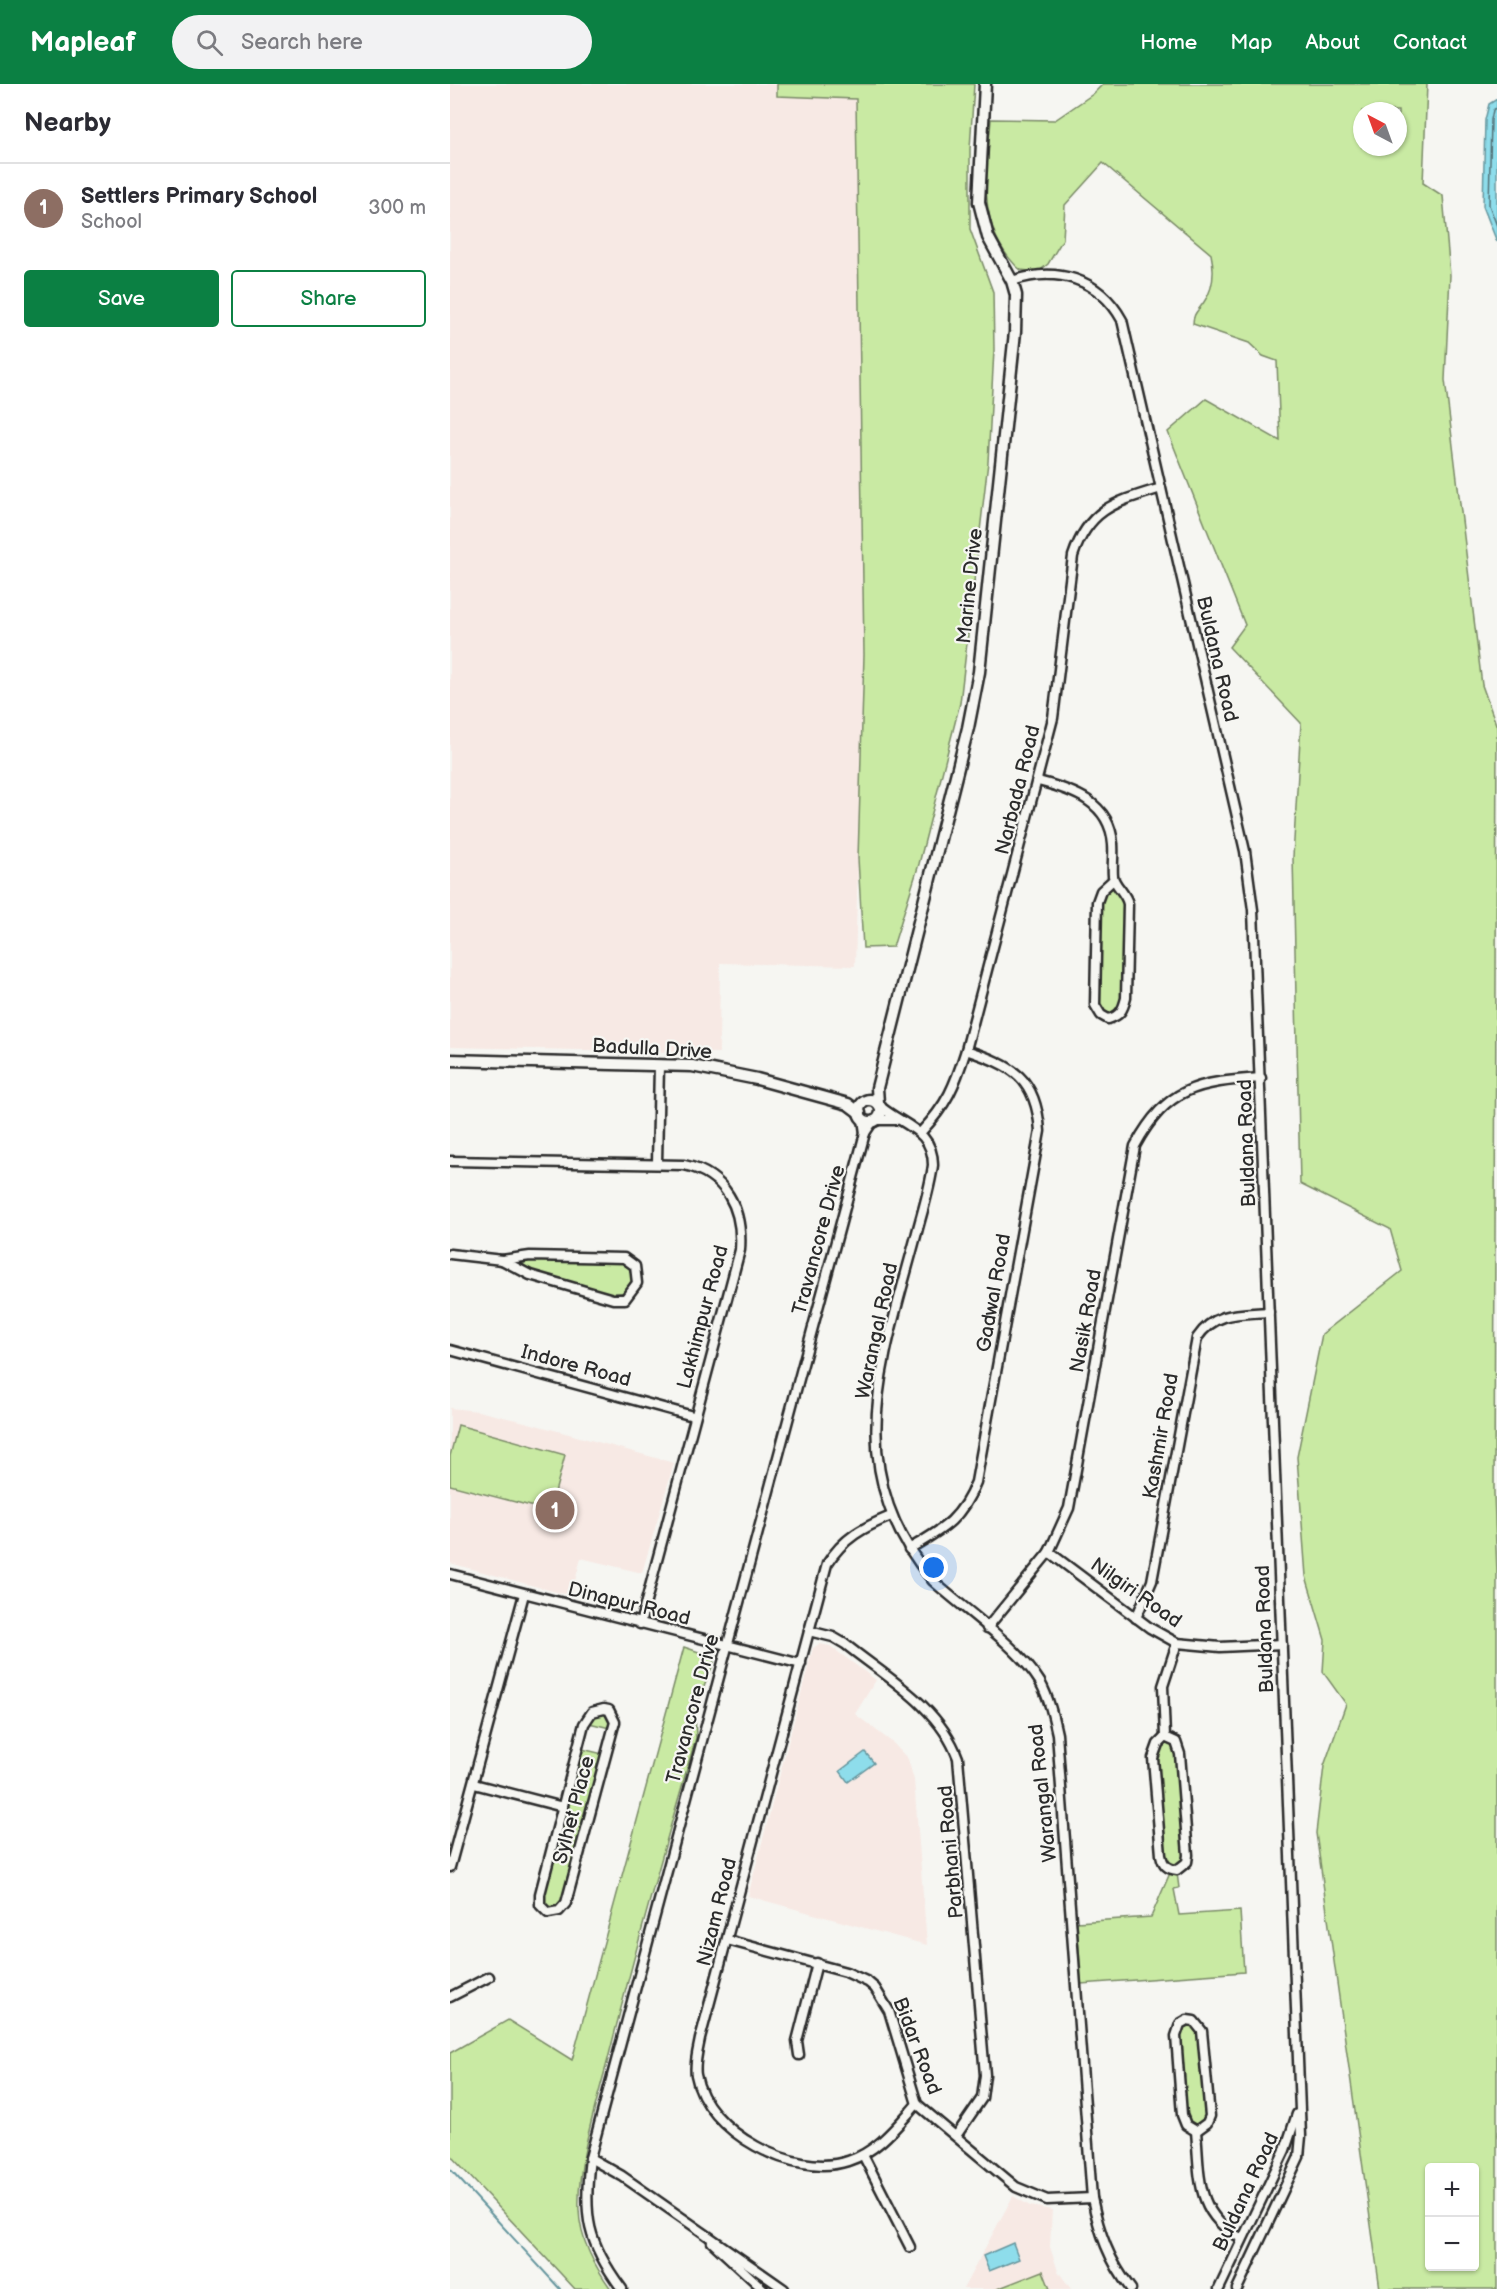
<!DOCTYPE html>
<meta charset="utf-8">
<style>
body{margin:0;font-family:"Balsamiq Sans",sans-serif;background:#f2f2f3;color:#2b2b33}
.controls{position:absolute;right:18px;bottom:18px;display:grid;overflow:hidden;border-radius:6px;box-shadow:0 2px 4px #0004}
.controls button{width:54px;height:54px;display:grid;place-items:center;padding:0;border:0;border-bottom:2px solid #e1e1e2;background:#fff;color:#2b2b33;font:30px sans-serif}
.compass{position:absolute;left:903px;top:18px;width:54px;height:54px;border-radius:50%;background:#fff;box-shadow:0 2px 4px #0004;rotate:319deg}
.you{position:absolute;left:484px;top:1484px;width:21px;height:21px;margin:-15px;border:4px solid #fff;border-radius:50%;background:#1a73e8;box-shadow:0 0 0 9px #1a73e833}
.badge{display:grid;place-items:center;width:39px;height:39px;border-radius:50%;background:#0b8043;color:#fff;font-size:20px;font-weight:700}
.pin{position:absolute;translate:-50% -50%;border:3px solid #fff;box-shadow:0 2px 6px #0006}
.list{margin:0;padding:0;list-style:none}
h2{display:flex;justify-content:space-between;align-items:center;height:78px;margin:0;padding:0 24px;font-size:26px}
h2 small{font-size:20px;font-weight:400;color:#7c7c81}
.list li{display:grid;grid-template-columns:39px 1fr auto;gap:18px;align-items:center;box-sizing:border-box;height:90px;padding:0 24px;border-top:2px solid #e1e1e2}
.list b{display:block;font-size:22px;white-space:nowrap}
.list p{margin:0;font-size:20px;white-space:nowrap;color:#7c7c81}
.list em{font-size:20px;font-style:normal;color:#7c7c81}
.actions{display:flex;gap:12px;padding:18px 24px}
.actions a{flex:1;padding:14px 0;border:2px solid #0b8043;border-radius:6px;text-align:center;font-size:21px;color:#0b8043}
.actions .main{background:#0b8043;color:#fff}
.icon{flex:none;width:33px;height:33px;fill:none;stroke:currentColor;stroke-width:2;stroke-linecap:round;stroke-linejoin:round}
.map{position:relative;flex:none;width:1047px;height:2205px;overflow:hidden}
header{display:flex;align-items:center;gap:36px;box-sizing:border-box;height:84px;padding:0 30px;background:#0b8043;color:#fff}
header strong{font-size:28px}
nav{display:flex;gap:33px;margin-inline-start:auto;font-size:21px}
.search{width:420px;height:54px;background:#f2f2f3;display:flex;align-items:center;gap:15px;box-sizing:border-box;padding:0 21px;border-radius:33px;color:#7c7c81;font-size:22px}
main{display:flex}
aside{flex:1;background:#fff}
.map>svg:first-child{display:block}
</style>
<header>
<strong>Mapleaf</strong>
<div class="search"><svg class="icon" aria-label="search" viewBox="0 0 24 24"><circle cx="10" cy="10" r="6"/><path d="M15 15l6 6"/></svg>Search here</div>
<nav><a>Home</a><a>Map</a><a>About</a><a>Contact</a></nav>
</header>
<main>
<aside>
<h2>Nearby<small></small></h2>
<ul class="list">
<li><span class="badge" style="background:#8d6e63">1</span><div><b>Settlers Primary School</b><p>School</p></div><em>300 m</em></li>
</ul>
<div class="actions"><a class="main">Save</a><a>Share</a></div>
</aside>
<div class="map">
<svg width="1047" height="2205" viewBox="0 0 1047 2205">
<rect width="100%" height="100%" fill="#f6f6f2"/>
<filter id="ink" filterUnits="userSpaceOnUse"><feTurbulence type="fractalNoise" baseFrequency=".0167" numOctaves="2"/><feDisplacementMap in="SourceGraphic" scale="12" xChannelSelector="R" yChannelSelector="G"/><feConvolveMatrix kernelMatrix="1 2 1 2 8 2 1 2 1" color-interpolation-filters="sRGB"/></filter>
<g filter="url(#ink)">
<!-- built -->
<g fill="#f7e9e4">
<path d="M 0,0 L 327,0 L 328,12 L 406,14 L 414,571 L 405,882 L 270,879 L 269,969 L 0,963 Z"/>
<path d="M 0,1324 L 28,1327 L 75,1338 L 224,1379 L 192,1489 L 131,1474 L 121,1512 L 0,1479 Z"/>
<path d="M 369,1560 L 380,1562 L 426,1596 L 405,1630 L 443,1659 L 458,1675 L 464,1696 L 477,1861 L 298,1812 L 363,1564 Z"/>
<path d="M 563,2112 L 580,2122 L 602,2126 L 600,2163 L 608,2187 L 621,2205 L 513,2205 Z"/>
</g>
<!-- green -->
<g fill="#c9eaa3" stroke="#7a8a67" stroke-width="1.5" fill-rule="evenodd">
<path d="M 327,0 L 524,0 L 520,65 L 520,145 L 543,208 L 544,266 L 538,378 L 510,619 L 469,780 L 443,863 L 413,864 L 408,774 L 414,571 L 406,15 L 327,12 Z"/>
<path d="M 653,0 L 977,0 L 973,99 L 993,112 L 1000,191 L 995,296 L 1032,601 L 1047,643 L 1044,1409 L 1047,1489 L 1047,2205 L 930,2205 L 866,1749 L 874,1682 L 896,1620 L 873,1588 L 875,1556 L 856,1492 L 847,1373 L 872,1250 L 952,1187 L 940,1145 L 850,1100 L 843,773 L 851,639 L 779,563 L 795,541 L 718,348 L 756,315 L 830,357 L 827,277 L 813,272 L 799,259 L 743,240 C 743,229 748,227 754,218 C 764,204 765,188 761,170 L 653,79 L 615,121 L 613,155 L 598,180 L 588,188 L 571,186 L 566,182 C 525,139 537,88 541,35 L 605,36 L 643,10 ZM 912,27 L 948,27 L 948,63 L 912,63 ZM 980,2084 L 1024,2084 L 1024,2182 L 980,2182 Z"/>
<path d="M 665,803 L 675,815 L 672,925 L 656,932 L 648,923 L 650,820 L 653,808 Z"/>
<path d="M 78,1176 L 172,1177 L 182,1183 L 183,1197 L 176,1208 L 164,1210 L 77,1186 L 73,1180 Z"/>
<path d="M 8,1341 L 115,1371 L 100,1427 L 0,1401 L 0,1372 Z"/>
<path d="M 234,1563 L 261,1572 L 264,1578 L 245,1625 L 246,1654 C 215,1760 185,1867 158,1975 C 146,2021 127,2078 129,2126 C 130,2156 144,2181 161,2205 L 125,2205 L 0,2071 L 0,1969 L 58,1936 L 122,1976 Z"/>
<path d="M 155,1629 L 160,1635 L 160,1644 L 139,1639 L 145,1631 Z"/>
<path d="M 717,1658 L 722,1659 L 727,1665 L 735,1777 L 727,1784 L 715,1777 L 707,1679 L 707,1669 Z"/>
<path d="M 132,1665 L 153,1670 L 111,1822 L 102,1825 L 94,1819 L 93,1814 Z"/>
<path d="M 720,1789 L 727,1789 L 729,1804 L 724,1805 L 729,1831 L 790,1827 L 794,1888 L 631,1900 L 627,1838 L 701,1833 Z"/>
<path d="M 737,1940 L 748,1944 L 757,2031 L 755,2036 L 745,2041 L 737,2038 L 728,1959 L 731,1943 Z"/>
<path d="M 593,2187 L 600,2205 L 547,2205 Z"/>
</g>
<!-- water -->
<g fill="#8eddeb" stroke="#66969e" stroke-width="1.5">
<path d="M 1047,15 L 1047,158 L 1033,122 L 1035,36 L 1039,20 Z"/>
<path d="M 415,1668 L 424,1679 L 398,1698 L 390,1687 Z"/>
<path d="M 563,2159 L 569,2175 L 539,2187 L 533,2172 Z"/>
</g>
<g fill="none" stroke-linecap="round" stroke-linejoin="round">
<!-- shore -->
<path stroke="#537278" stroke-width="1.5" d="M 1047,23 L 1043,26 L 1041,36 L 1039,121 L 1047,142"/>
<!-- stream -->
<path stroke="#66969e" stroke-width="2" d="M 0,2085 L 110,2205"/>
<defs>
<g id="minor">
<path d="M 562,197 C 606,182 649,194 672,236 L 795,767 L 803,826 L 851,2052 L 849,2073 L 787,2205"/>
<path d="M 588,697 C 623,706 660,718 663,760 C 664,770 662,781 663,792 C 664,801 676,809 678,820 L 676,914 C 673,926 670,932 658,935 L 651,931 L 645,921 L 647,818 L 651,807 L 663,796"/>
<path d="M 431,1023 C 454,1042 483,1046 483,1081 C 480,1105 472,1128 466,1152 C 433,1277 389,1385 483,1497 C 515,1526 568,1562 590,1598 C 599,1614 603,1632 607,1650 L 642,2114 C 649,2148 659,2177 681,2205"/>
<path d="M 413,1035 L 415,1049"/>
<path d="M 425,1036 L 446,1036"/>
<path d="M 471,1048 C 497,1021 505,1001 516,966 L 603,634 L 623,472 C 639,424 666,418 711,404"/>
<path d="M 0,1077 L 234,1081 C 276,1090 293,1125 290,1166 L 190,1540"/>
<path d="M 207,1079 L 209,981"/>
<path d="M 0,1170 L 52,1176"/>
<path d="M 80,1172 L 174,1174 L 185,1182 L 187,1199 L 175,1215 L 163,1215 L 80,1191 L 52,1176 Z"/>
<path d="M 0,1266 L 243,1332"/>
<path d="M 441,1432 C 414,1443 393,1454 377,1480 L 250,1955 C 248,1966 244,1979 246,1991 C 256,2048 345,2095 398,2077 C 427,2068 447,2042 467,2020"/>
<path d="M 459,1465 C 493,1445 511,1436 526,1398 L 590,1047 C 586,993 563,982 516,966"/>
<path d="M 599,1468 L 700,1544 L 727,1559 L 770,1563 L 832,1560"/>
<path d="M 0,1490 L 351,1580"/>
<path d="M 686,1534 L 702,1497 L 747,1254 C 765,1227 790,1230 819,1228"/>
<path d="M 537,1544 L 599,1468 L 619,1424 L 685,1062 C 717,1003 748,998 811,994"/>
<path d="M 359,1547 L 383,1553 L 395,1560 C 436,1593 489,1622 508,1674 L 535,1991 L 532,2014 L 506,2052"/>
<path d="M 154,1625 L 159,1626 L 165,1638 L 163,1645 L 116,1819 L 109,1827 L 98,1829 L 90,1821 L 90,1810 L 134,1640 L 142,1628 Z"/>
<path d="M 715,1653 L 726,1658 L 730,1670 L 738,1771 L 737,1778 L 727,1786 C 717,1785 713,1781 711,1771 L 703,1674 L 708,1660 Z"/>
<path d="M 715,1653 L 713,1602 L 727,1559"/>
<path d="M 24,1700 L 113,1723"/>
<path d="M 0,1783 L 74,1510"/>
<path d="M 277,1856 L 396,1888 L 418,1898 L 425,1904 L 439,1927 L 467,2020 L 566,2103 L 597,2116 L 642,2114"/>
<path d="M 0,1913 L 39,1893"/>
<path d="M 737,1936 L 744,1937 L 752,1947 L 760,2032 L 757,2039 L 746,2047 L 736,2041 L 732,2031 L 726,1952 L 730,1940 Z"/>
<path d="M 349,1971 L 347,1957 L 367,1879"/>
<path d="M 746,2047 C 750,2092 745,2130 791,2154"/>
<path d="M 413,2071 L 460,2163"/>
<path d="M 140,2074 L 172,2092 L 334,2205"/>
<path d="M 262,2158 L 313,2205"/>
<path d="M 172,2205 C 137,2158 133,2132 140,2074 L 415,1049 L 423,1037"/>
<path d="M 769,2205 L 835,2066 L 847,2030"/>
</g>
<g id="tertiary">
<path d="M 0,976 L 242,982 L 307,995 L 398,1020 L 410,1029"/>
<circle cx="420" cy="1027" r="11"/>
<path d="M 428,1019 L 427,1004 L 518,644 L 529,588 L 565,248 L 566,211 L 562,197 L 538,153 L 529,118 L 535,0"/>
</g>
</defs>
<!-- minor casing -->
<use href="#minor" stroke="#2b2b2b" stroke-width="13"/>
<!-- tertiary casing -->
<use href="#tertiary" stroke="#2b2b2b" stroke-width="15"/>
<!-- minor -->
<use href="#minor" stroke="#f6f6f2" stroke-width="8"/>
<!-- tertiary -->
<use href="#tertiary" stroke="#f6f6f2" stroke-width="10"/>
</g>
</g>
<g text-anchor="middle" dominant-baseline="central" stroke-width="4.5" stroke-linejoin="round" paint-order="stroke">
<!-- street labels -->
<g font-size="20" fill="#2b2b2b" stroke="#f6f6f2">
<text transform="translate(520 502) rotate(-84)">Marine Drive</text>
<text transform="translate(767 575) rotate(77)">Buldana Road</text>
<text transform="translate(568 706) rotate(-76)">Narbada Road</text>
<text transform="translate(202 965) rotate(3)">Badulla Drive</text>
<text transform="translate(797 1059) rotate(-92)">Buldana Road</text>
<text transform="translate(369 1156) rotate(-75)">Travancore Drive</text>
<text transform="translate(544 1209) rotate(-80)">Gadwal Road</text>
<text transform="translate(253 1233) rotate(-75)">Lakhimpur Road</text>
<text transform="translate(636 1237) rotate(-80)">Nasik Road</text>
<text transform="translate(427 1247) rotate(-78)">Warangal Road</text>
<text transform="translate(126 1282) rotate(15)">Indore Road</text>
<text transform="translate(711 1352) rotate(-80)">Kashmir Road</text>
<text transform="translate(686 1509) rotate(35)">Nilgiri Road</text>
<text transform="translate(179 1520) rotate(14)">Dinapur Road</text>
<text transform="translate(815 1545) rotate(-92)">Buldana Road</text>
<text transform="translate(243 1625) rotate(-75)">Travancore Drive</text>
<text transform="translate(593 1709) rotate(-96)">Warangal Road</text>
<text transform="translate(124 1726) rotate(-75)">Sylhet Place</text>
<text transform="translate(501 1768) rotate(-95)">Parbhani Road</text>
<text transform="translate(267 1828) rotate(-76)">Nizam Road</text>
<text transform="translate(467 1962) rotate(69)">Bidar Road</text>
<text transform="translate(796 2108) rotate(-65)">Buldana Road</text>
</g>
</g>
</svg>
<div class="controls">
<button>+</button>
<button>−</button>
</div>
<svg class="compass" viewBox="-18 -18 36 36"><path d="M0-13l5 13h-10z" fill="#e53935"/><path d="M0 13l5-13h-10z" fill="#7c7c81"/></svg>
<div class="you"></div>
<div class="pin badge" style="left:105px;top:1426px;background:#8d6e63">1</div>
</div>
</main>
